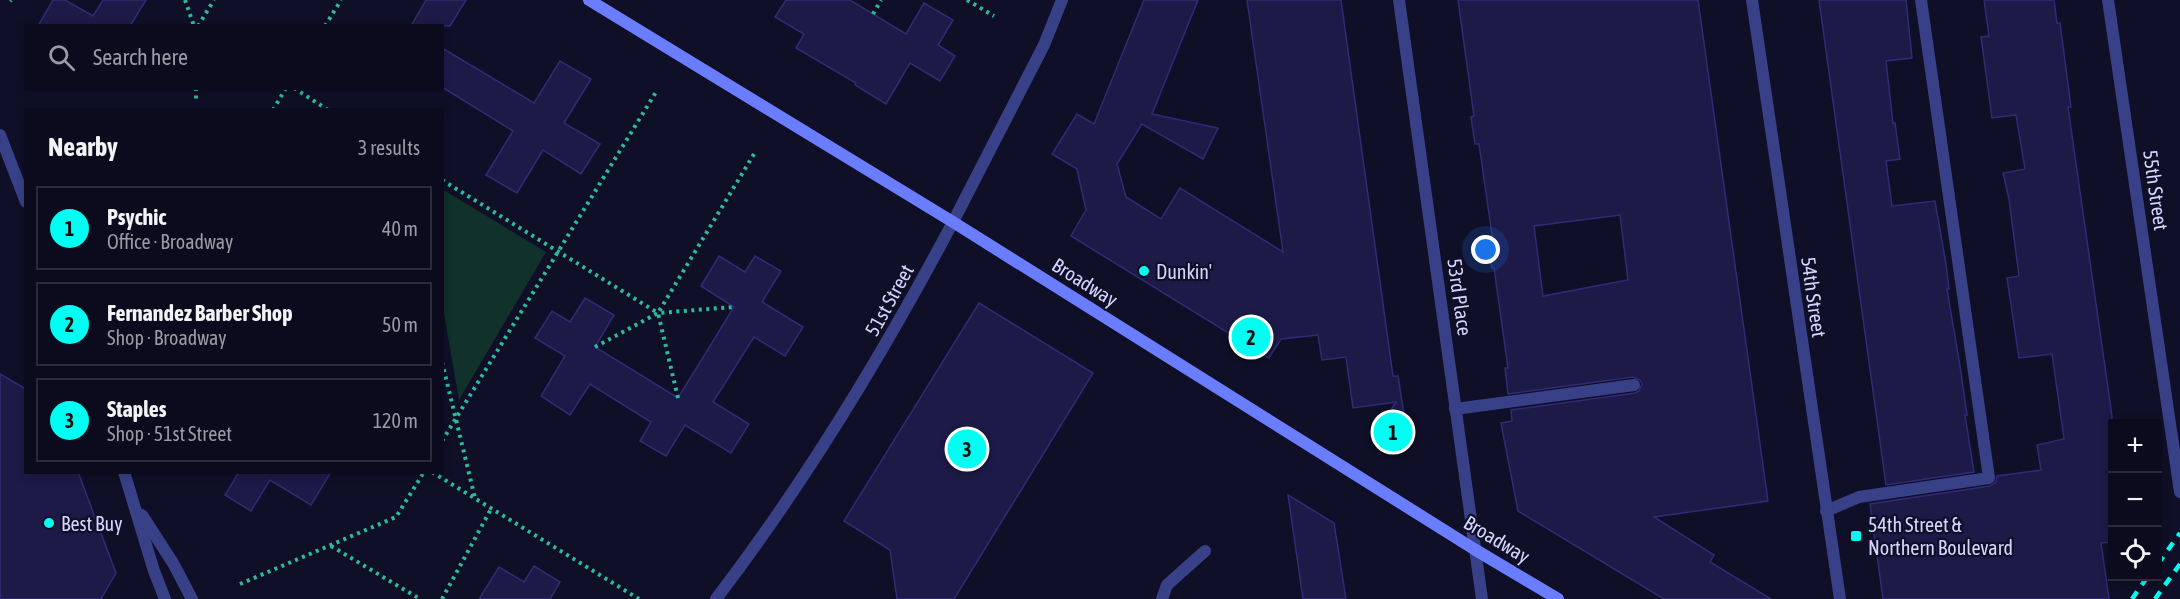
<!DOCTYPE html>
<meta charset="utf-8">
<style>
body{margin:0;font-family:"Asap Condensed",sans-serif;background:#19192a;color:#f1f3f6}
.controls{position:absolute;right:18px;bottom:18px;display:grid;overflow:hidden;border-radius:0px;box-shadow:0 3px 9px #0003}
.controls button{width:54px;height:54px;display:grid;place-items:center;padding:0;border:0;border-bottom:2px solid #2b2b3b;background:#0b0b1d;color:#f1f3f6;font:30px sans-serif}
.you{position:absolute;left:1486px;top:250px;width:21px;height:21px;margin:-15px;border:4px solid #fff;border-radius:50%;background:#1a73e8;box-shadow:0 0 0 9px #1a73e833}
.badge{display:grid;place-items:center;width:39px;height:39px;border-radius:50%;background:#00fff3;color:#111;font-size:20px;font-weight:700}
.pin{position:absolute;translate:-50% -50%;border:3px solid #fff;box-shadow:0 2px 6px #0006}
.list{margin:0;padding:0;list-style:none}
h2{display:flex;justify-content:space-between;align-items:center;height:78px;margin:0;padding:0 24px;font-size:26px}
h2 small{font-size:20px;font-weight:400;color:#9a9ba4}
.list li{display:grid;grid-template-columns:39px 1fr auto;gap:18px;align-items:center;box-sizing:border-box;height:84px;margin:0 12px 12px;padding:0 12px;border:2px solid #2b2b3b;border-radius:0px}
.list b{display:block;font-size:22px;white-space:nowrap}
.list p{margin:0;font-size:20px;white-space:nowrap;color:#9a9ba4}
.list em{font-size:20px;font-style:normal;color:#9a9ba4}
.icon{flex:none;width:33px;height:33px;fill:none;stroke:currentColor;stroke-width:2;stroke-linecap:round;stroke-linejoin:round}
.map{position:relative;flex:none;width:2180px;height:599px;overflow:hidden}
.search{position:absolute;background:#0b0b1d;box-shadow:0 3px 9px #0003;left:24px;top:24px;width:420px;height:66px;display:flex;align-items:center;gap:15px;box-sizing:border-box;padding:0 21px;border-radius:0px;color:#9a9ba4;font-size:22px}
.panel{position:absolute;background:#0b0b1d;box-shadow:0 3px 9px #0003;left:24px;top:108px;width:420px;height:366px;border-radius:0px}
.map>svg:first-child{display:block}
</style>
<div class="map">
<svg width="2180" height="599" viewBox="0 0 2180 599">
<rect width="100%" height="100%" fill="#0f0f27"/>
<!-- green -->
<path fill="#11312b" d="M 442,189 L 546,252 L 459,400 L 443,308 Z"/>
<!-- building -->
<g fill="#1d1a48" stroke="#2f2c75" stroke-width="1.5" fill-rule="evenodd">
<path d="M 53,0 L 65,0 L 93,16 L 103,0 L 146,0 L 130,26 L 38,26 Z"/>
<path d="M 426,0 L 466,0 L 450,26 L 411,26 Z"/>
<path d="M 786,0 L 850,0 L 906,34 L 924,3 L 953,20 L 938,45 L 955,56 L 940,81 L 910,63 L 886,104 L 855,85 L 856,83 L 796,48 L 804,34 L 775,17 Z"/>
<path d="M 1144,0 L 1198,0 L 1152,114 L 1218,128 L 1203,159 L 1142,124 L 1117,164 L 1126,197 L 1161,219 L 1180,188 L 1283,252 L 1247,0 L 1341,0 L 1393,376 L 1398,376 L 1405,421 L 1413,427 L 1399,449 L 1376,434 L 1396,402 L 1353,408 L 1346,357 L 1322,360 L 1318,335 L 1281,339 L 1269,358 L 1071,236 L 1086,210 L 1077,169 L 1052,154 L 1077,114 L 1094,124 Z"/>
<path d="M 1458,0 L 1698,0 L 1768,501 L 1654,517 L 1714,555 L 1710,562 L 1771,599 L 1664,599 L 1518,511 L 1501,423 L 1512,421 L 1511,410 L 1635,393 L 1639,391 L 1642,384 L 1640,380 L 1633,377 L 1508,394 L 1505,368 L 1508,368 L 1494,268 L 1492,268 L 1488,242 L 1493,242 L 1479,144 L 1475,144 L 1471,117 L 1474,116 ZM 1620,215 L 1628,280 L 1543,296 L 1534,226 Z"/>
<path d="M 1819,0 L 1906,0 L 1912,58 L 1886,61 L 1893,123 L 1895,123 L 1900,159 L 1886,161 L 1892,206 L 1935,201 L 1946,264 L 1949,289 L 1947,289 L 1960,366 L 1967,415 L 1965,415 L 1974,472 L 1886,485 Z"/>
<path d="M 1984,0 L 2054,0 L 2057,23 L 2060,23 L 2071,107 L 2068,107 L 2112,416 L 2112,542 L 2101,543 L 2109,599 L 1883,599 L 1870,504 L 1990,486 L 1996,482 L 1997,476 L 2041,470 L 2037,445 L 2064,439 L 2052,354 L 2019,358 L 2007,278 L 2019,276 L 2009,199 L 2003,173 L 2025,169 L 2016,115 L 1992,118 L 1981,37 L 1989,36 Z"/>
<path d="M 442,48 L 534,103 L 560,61 L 591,79 L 564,123 L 600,144 L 581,174 L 543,150 L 517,193 L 486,175 L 513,131 L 442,87 Z"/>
<path d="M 719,256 L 745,272 L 755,256 L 781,271 L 762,302 L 803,327 L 785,356 L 754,337 L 713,402 L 749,424 L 731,453 L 685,425 L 666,456 L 640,441 L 651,422 L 590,384 L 570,415 L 541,396 L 565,356 L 535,338 L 552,311 L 570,322 L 585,298 L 614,315 L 595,347 L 678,398 L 734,307 L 701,286 Z"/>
<path d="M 979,303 L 1093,373 L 954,599 L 897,599 L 890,550 L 844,521 Z"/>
<path d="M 0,374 L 26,389 L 26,472 L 78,472 L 116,573 L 101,599 L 0,599 Z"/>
<path d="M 239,472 L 331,472 L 311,505 L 270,480 L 251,511 L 225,495 Z"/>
<path d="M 1288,495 L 1334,523 L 1346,599 L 1303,599 Z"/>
<path d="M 534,566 L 560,582 L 550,599 L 479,599 L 499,567 L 524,582 Z"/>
</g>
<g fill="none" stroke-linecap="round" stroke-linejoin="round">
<!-- path -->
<g stroke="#2cbb9e" stroke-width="4" stroke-dasharray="3 4.5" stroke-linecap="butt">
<path d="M 185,0 L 194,26"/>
<path d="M 967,0 L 994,16"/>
<path d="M 10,1 L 11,0"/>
<path d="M 873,14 L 881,0"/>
<path d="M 198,26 L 214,0"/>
<path d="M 325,26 L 341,0"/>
<path d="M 196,88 L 196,100"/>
<path d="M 294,88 L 328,110"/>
<path d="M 273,110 L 286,88"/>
<path d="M 442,180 L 658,313"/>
<path d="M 595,347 L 658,313 L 734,307"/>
<path d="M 442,362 L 475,498"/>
<path d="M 678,398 L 658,313 L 754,154"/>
<path d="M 442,441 L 656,92"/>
<path d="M 432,472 L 639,599"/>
<path d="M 331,546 L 420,599"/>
<path d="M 240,584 L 396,517 L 424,472"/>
<path d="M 442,599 L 491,509"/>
</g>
<!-- service -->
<g stroke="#384187" stroke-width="12">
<path d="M 1455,409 L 1634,385"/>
<path d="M 1826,511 L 1859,497 L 1989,478 L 1921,0"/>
<path d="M 1162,599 L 1167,585 L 1205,551"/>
</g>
<!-- minor -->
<g stroke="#384187" stroke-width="12">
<path d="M 1399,0 L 1482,599"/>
<path d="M 1752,0 L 1840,599"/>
<path d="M 2108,0 L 2180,492"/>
<path d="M 0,135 L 26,202"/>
<path d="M 953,222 L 1044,45 L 1062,0"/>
<path d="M 124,472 L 154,571 L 165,599"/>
<path d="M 142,515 L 173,563 L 192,599"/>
</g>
<!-- tertiary -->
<path stroke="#384187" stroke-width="12" d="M 716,599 C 807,480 883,354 953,222"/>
<!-- secondary -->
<path stroke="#6b7dff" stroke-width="12" d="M 589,0 L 953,222 L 1474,549 L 1558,599"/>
<!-- rail -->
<g stroke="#00fff3" stroke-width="4.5" stroke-dasharray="9 8" stroke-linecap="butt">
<path d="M 2158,564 L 2180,533"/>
<path d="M 2132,599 L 2148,576"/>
<path d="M 2155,599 L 2180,564"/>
</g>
</g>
<!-- markers -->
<g fill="#00fff3" stroke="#0f0f27" stroke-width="2">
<circle cx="1144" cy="271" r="6"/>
<circle cx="49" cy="523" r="6"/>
<rect x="1850" y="530" width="12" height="12" rx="3"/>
</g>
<g text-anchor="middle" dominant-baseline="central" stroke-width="4.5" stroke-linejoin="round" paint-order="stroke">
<!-- street labels -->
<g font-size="20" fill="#d4d6ff" stroke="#0f0f27">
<text transform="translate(2156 190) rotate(82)">55th Street</text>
<text transform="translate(1085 282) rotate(32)">Broadway</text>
<text transform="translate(1460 297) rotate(82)">53rd Place</text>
<text transform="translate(1814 297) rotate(82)">54th Street</text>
<text transform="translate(889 300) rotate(-61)">51st Street</text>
<text transform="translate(1497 539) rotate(31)">Broadway</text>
</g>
<!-- poi labels -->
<g font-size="20" fill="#d4d6ff" stroke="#0f0f27" text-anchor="start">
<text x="1156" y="271">Dunkin'</text>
<text x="61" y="523">Best Buy</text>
<text x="1868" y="524">54th Street &amp;<tspan x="1868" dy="23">Northern Boulevard</tspan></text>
</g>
</g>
</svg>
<div class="controls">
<button>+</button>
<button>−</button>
<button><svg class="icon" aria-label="locate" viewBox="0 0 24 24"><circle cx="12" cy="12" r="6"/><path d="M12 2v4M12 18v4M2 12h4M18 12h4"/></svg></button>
</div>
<div class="you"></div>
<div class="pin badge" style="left:1393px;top:432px">1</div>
<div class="pin badge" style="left:1251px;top:337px">2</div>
<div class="pin badge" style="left:967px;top:449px">3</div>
<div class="search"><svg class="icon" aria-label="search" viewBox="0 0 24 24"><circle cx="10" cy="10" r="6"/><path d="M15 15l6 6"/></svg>Search here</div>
<section class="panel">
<h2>Nearby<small>3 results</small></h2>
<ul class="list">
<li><span class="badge">1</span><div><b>Psychic</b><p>Office · Broadway</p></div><em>40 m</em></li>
<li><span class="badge">2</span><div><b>Fernandez Barber Shop</b><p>Shop · Broadway</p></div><em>50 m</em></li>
<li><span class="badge">3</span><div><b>Staples</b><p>Shop · 51st Street</p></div><em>120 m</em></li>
</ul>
</section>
</div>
